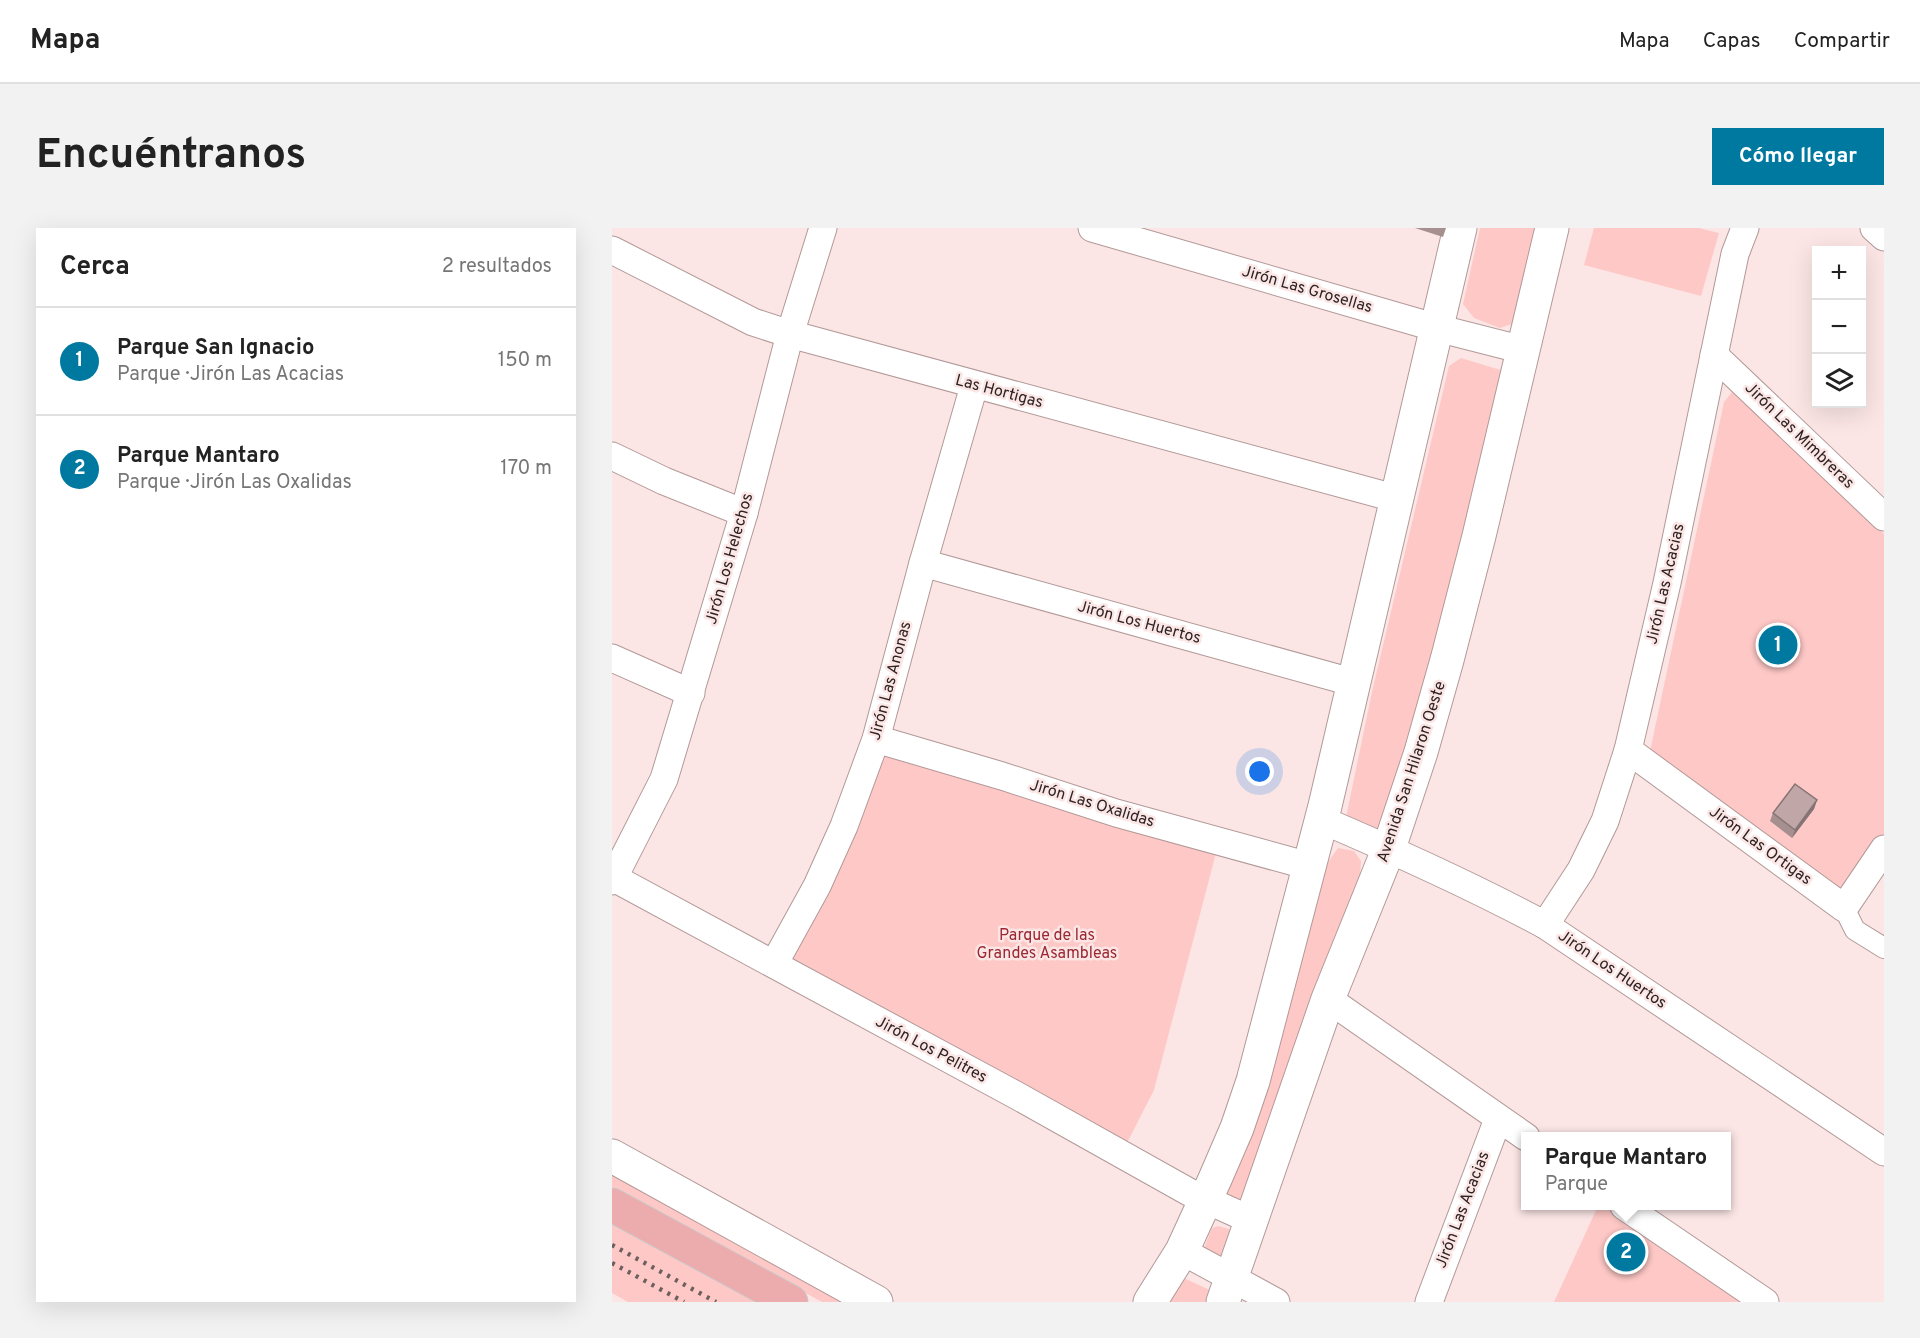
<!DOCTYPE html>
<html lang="es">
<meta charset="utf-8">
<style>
body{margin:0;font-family:Overpass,sans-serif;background:#f2f2f2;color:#222}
.controls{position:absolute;right:18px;top:18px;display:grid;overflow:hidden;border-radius:0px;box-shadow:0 6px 24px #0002}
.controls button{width:54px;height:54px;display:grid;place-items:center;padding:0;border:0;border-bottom:2px solid #e0e0e0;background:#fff;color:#222;font:30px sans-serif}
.you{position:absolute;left:648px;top:544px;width:21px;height:21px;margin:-15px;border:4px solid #fff;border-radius:50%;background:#1a73e8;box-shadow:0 0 0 9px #1a73e833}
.badge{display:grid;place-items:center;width:39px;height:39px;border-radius:50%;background:#0079a1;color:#fff;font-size:20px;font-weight:700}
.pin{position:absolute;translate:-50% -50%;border:3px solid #fff;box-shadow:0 2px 6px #0006}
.popup{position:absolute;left:909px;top:904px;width:210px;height:78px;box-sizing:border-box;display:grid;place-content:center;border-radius:0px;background:#fff;filter:drop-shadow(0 2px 4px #0005);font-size:20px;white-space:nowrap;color:#767676}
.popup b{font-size:22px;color:#222}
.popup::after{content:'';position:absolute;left:50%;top:100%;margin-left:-12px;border:12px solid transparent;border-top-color:#fff}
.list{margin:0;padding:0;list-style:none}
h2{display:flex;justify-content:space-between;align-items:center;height:78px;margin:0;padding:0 24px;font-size:26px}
h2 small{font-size:20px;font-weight:400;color:#767676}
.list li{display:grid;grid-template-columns:39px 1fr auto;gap:18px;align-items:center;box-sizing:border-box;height:108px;padding:0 24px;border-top:2px solid #e0e0e0}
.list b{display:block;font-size:22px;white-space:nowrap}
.list p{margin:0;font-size:20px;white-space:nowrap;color:#767676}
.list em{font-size:20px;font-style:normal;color:#767676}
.icon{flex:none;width:33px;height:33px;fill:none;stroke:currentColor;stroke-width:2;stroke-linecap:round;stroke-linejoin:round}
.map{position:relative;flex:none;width:1272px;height:1074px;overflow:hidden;border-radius:0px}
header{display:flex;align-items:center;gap:36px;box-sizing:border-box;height:84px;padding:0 30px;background:#fff;border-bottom:2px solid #e0e0e0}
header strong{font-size:28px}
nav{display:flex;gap:33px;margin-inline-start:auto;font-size:21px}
.intro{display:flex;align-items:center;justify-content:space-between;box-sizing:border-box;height:144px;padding:0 36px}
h1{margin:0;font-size:42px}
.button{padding:15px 27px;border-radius:0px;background:#0079a1;color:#fff;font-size:21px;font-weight:700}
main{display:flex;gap:36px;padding:0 36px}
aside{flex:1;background:#fff;border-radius:0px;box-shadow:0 6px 24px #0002}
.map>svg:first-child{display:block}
</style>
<header>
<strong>Mapa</strong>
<nav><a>Mapa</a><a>Capas</a><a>Compartir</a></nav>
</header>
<div class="intro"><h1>Encuéntranos</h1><a class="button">Cómo llegar</a></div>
<main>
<aside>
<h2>Cerca<small>2 resultados</small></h2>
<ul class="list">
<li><span class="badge">1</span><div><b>Parque San Ignacio</b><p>Parque · Jirón Las Acacias</p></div><em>150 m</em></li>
<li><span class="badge">2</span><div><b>Parque Mantaro</b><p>Parque · Jirón Las Oxalidas</p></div><em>170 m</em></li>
</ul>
</aside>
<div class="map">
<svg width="1272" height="1074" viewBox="0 0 1272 1074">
<rect width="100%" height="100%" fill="#fbe6e5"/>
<!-- green -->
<g fill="#fec8c6">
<path d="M 868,0 L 931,0 L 909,93 L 888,100 L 862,90 L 851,76 Z"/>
<path d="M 982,0 L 1087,0 L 1107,5 L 1089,68 L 972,37 Z"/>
<path d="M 849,130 L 892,143 L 831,425 L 765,606 L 734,589 L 760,464 L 837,138 Z"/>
<path d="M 1120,164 L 1272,306 L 1272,609 L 1234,666 L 1037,528 L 1112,174 Z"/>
<path d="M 270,521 L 604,625 L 542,862 L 515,915 L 176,735 Z"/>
<path d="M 726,620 L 742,623 L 749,633 L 748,649 L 634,978 L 613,968 L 711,641 Z"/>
<path d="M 0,937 L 247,1074 L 210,1074 L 0,959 Z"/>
<path d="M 986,978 L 994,978 L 1136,1074 L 942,1074 Z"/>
<path d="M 0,991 L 151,1074 L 16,1074 L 0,1065 Z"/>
<path d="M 606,998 L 620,1002 L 616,1034 L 591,1023 L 600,1000 Z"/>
<path d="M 574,1051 L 602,1064 L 599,1074 L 558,1074 L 571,1052 Z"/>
</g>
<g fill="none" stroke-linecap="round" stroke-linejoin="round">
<defs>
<path id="pedestrian" d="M 1232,680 L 1243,702 L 1272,720"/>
<g id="minor">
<path d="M 480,0 L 825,100 L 911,122"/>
<path d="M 1262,0 L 1272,9"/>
<path d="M 0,22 L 141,94 L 178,106 L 786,271"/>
<path d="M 1102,127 L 1272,289"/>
<path d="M 0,228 L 52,253 L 132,285"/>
<path d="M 311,335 L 743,455"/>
<path d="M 0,430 L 79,465"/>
<path d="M 264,511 L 390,548 L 504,585 L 697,638"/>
<path d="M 1016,522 L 1232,680 L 1272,621"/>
<path d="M 710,592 C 785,624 860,658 933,697 L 1272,924"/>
<path d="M 0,649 L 402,866 L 577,964 L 639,992"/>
<path d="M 0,653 L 52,551 L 132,285 L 178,106 L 211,0"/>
<path d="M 933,697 L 969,642 L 993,593 L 1016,522 L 1055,355 L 1123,26 L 1133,0"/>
<path d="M 162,736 L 205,658 L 232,598 L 264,511 L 311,335 L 362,158"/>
<path d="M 716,771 L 914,909"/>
<path d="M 1012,978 L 1153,1074"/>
<path d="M 570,1023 L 664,1074"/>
<path d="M 817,1074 L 886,891"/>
</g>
<g id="tertiary">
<path d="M 538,1074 L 570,1023 L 603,951 L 625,900 L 641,853 L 713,578 L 848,0"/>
<path d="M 611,1074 L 716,771 L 777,620 L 809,524 L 835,432 L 867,308 L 940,0"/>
</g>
<path id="secondary" d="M 0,928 L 264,1074"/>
<path id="primary" d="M 0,977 L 179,1074"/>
</defs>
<!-- pedestrian casing -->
<use href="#pedestrian" stroke="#b29998" stroke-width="22"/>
<!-- minor casing -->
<use href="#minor" stroke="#b29998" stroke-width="29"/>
<!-- tertiary casing -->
<use href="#tertiary" stroke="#b29998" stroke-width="35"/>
<!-- secondary casing -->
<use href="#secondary" stroke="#b29998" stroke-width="35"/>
<!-- primary casing -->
<use href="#primary" stroke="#cccaca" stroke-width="35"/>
<!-- pedestrian -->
<use href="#pedestrian" stroke="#fff" stroke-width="20"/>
<!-- minor -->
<use href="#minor" stroke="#fff" stroke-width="27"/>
<!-- tertiary -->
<use href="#tertiary" stroke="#fff" stroke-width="33"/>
<!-- secondary -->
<use href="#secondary" stroke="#fff" stroke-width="33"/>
<!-- primary -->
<use href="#primary" stroke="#ecabac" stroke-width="33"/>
<!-- rail -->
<g stroke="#6c5f5e" stroke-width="4.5" stroke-dasharray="3 6" stroke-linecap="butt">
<path d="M 0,1017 L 104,1074"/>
<path d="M 0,1035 L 72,1074"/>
</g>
</g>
<!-- wall -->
<g fill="#a58f8f">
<path d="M 803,0 L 834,0 L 831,9 Z"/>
<path d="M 1205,572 L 1202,581 L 1180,610 L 1158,593 L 1161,585 Z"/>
</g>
<!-- shaded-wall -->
<path fill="#867474" d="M 1205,572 L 1202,581 L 1180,610 L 1183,602 Z"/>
<!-- building -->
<path fill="#c0a6a6" stroke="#867474" stroke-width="1.5" d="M 1183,556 L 1205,572 L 1183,602 L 1161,585 Z"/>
<g text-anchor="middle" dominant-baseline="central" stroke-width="5" stroke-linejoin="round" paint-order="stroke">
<!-- street labels -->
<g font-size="16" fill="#2c2322" stroke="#fbe6e5">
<text transform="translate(695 62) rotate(16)">Jirón Las Grosellas</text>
<text transform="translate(387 164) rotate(15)">Las Hortigas</text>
<text transform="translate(1187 208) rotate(44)">Jirón Las Mimbreras</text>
<text transform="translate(118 331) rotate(-74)">Jirón Los Helechos</text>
<text transform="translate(1054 356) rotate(-77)">Jirón Las Acacias</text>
<text transform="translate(527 395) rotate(15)">Jirón Los Huertos</text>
<text transform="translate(279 453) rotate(-75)">Jirón Las Anonas</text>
<text transform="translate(800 544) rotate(-72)">Avenida San Hilaron Oeste</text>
<text transform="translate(480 576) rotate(17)">Jirón Las Oxalidas</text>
<text transform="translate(1148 618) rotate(36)">Jirón Las Ortigas</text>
<text transform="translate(1000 742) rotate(34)">Jirón Los Huertos</text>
<text transform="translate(319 822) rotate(28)">Jirón Los Pelitres</text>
<text transform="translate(851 982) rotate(-69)">Jirón Las Acacias</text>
</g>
<!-- park labels -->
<g font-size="16" fill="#9a2732" stroke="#fbe6e5">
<text x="435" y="708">Parque de las<tspan x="435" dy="18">Grandes Asambleas</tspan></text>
</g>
</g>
</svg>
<div class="controls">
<button>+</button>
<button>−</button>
<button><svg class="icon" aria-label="layers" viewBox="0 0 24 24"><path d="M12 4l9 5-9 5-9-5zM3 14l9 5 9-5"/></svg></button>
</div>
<div class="you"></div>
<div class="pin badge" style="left:1166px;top:417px">1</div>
<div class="pin badge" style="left:1014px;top:1024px">2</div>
<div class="popup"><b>Parque Mantaro</b>Parque</div>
</div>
</main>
